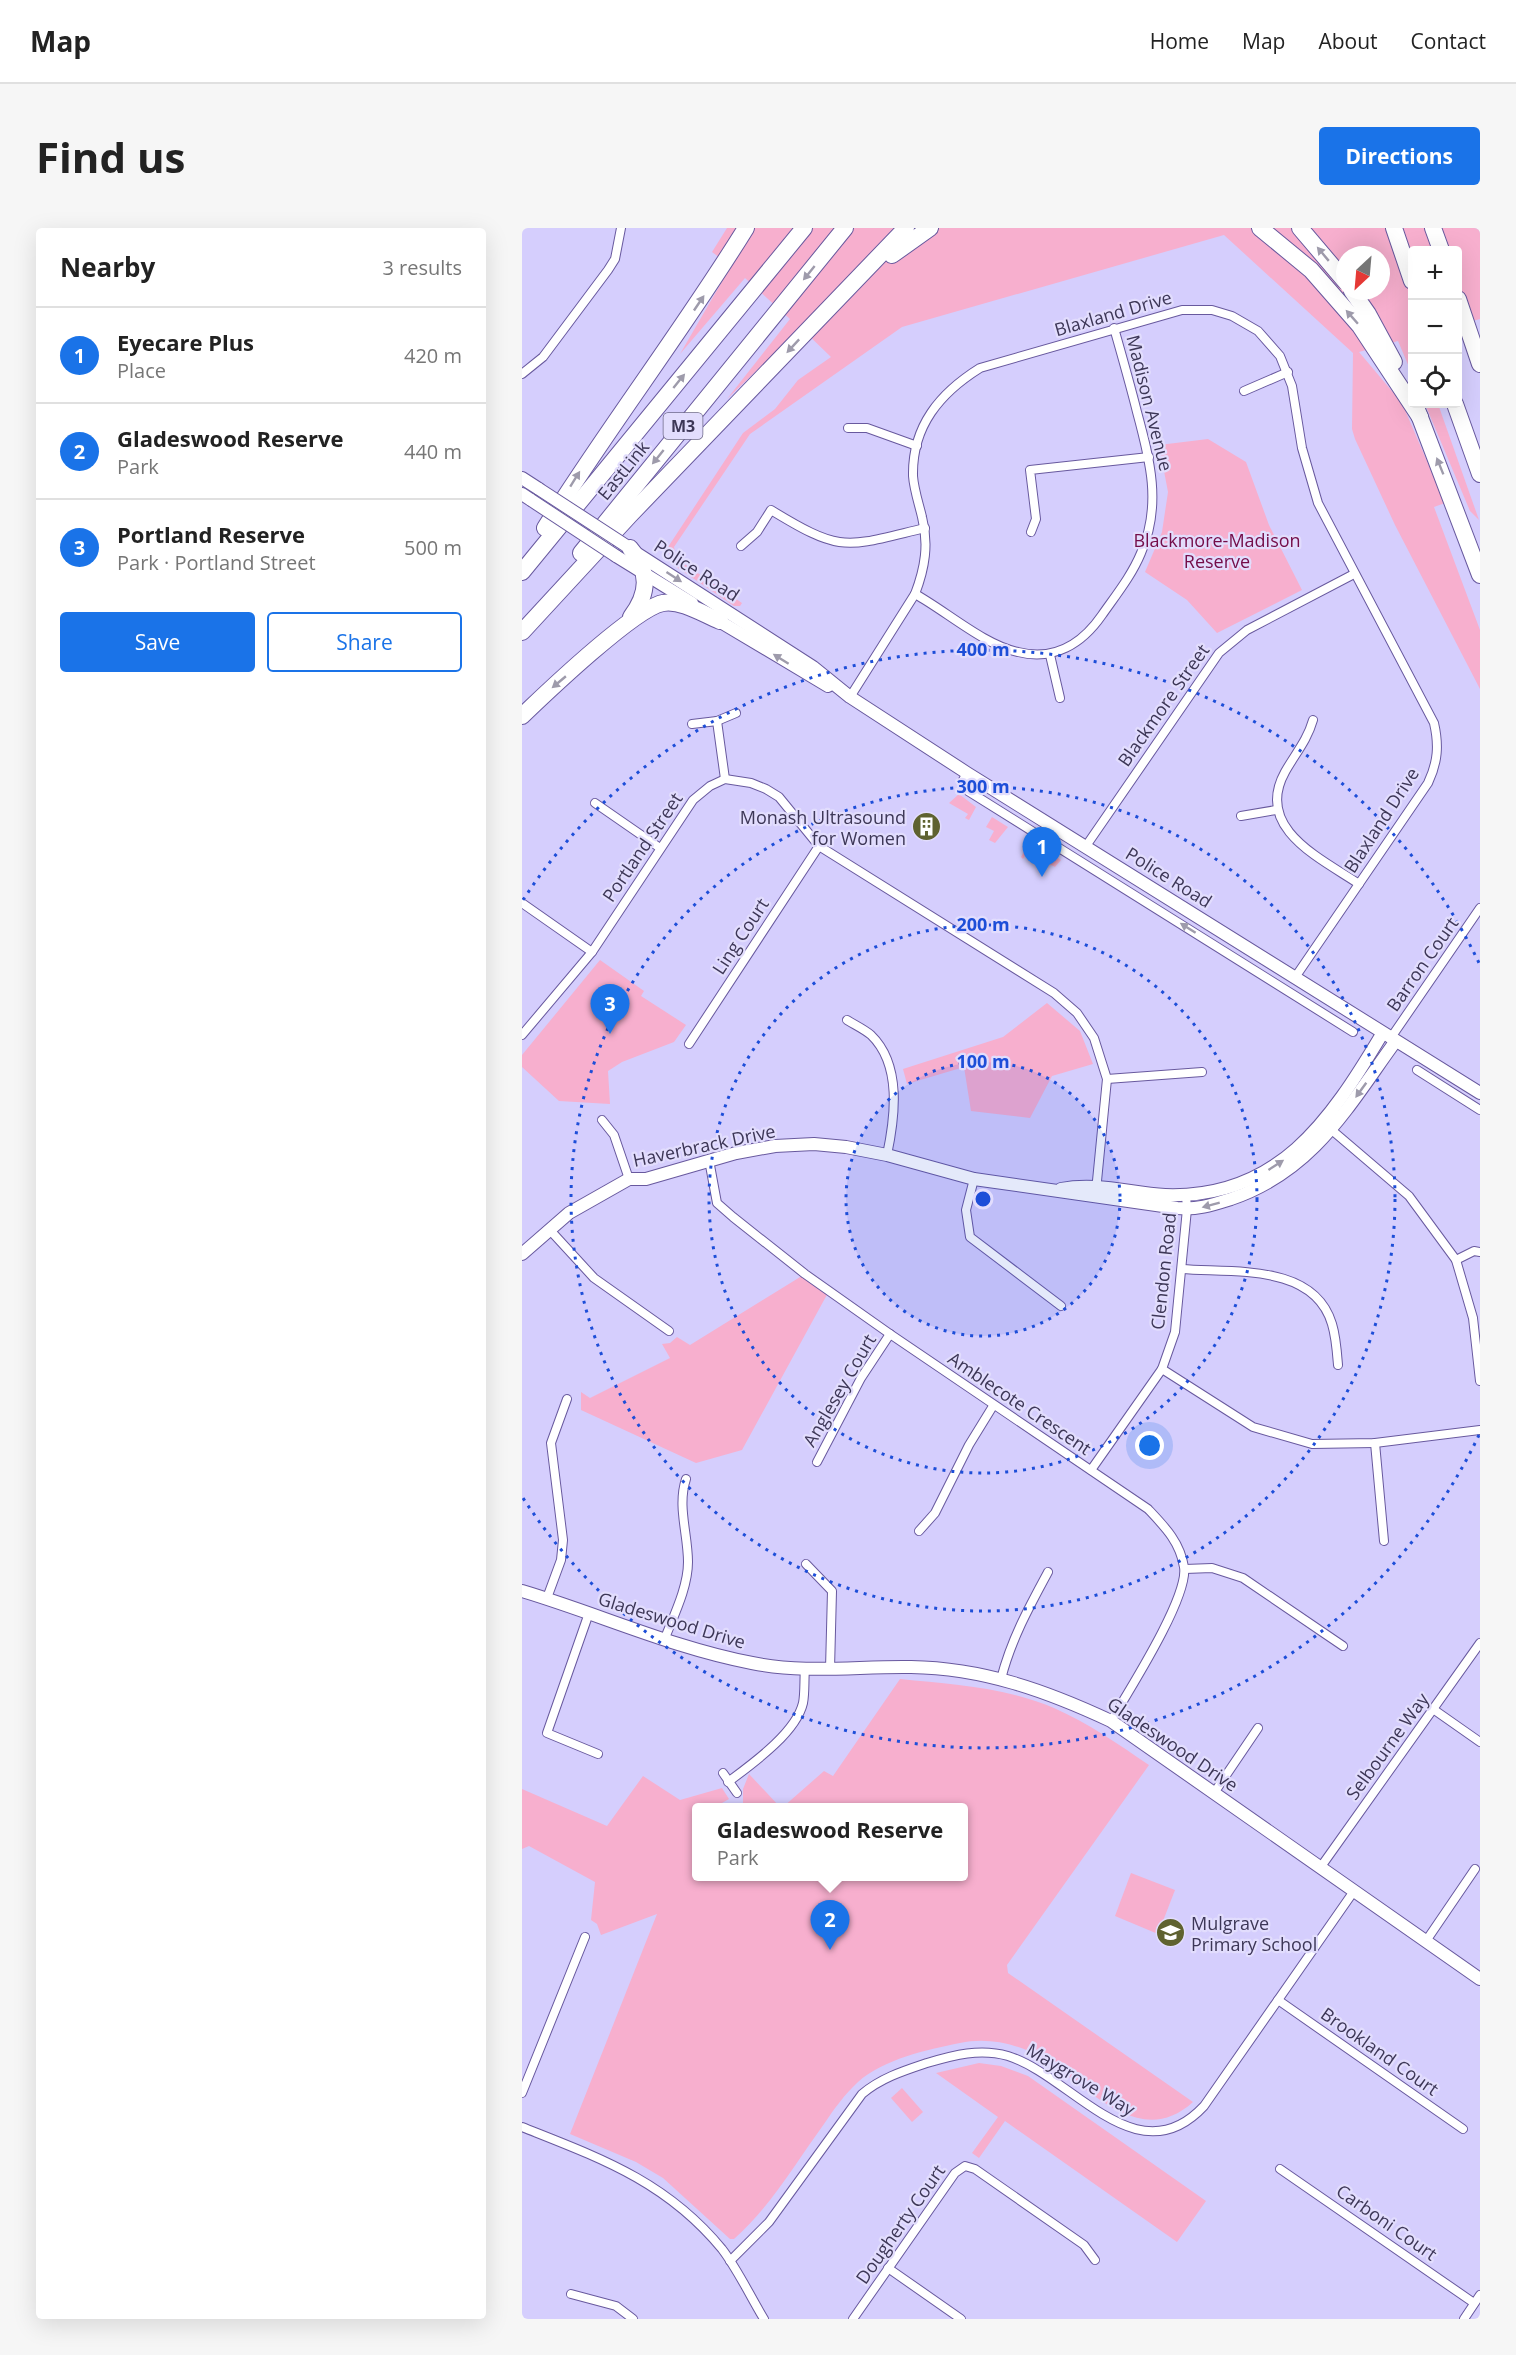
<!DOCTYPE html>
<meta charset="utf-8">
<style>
body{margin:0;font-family:"Open Sans",sans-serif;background:#f6f6f6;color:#222}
.controls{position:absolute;right:18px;top:18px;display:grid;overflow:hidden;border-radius:6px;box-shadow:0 6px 24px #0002}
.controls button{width:54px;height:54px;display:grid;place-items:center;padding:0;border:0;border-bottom:2px solid #e0e0e0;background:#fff;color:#222;font:30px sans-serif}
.compass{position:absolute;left:814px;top:18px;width:54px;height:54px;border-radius:50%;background:#fff;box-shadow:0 6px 24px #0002;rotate:206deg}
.you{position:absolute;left:628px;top:1218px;width:21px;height:21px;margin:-15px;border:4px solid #fff;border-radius:50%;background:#1a73e8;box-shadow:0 0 0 9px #1a73e833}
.badge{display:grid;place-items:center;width:39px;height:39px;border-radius:50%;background:#1a73e8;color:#fff;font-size:20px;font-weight:700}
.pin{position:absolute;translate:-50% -50px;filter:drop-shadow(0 2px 3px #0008)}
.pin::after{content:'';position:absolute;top:32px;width:21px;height:18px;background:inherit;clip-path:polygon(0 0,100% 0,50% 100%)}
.popup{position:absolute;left:170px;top:1575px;width:276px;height:78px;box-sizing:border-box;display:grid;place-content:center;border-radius:6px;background:#fff;filter:drop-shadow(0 2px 4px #0005);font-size:20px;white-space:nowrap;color:#767676}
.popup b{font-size:22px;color:#222}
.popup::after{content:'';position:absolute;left:50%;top:100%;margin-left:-12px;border:12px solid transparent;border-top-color:#fff}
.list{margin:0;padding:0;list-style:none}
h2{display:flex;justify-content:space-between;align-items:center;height:78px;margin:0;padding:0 24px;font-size:26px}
h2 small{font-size:20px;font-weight:400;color:#767676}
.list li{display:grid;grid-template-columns:39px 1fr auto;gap:18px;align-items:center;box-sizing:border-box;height:96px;padding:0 24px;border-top:2px solid #e0e0e0}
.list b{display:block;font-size:22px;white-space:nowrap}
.list p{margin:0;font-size:20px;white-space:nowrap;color:#767676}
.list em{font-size:20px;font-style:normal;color:#767676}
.actions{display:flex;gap:12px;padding:18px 24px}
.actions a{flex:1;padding:14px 0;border:2px solid #1a73e8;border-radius:6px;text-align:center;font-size:21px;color:#1a73e8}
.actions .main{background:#1a73e8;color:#fff}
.icon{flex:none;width:33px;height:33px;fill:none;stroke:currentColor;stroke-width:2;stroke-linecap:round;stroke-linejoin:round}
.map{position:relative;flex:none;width:958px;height:2091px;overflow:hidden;border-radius:6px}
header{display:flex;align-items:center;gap:36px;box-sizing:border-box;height:84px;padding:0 30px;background:#fff;border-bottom:2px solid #e0e0e0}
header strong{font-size:28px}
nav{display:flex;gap:33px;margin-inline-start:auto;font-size:21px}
.intro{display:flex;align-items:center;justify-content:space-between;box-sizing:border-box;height:144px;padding:0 36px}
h1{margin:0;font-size:42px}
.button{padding:15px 27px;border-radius:6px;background:#1a73e8;color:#fff;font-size:21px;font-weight:700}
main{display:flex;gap:36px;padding:0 36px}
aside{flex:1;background:#fff;border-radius:6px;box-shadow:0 6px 24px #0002}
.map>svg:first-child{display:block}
</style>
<header>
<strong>Map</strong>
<nav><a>Home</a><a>Map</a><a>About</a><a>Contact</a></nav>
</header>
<div class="intro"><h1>Find us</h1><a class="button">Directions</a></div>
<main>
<aside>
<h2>Nearby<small>3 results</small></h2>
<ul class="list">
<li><span class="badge">1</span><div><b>Eyecare Plus</b><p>Place</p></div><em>420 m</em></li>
<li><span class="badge">2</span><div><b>Gladeswood Reserve</b><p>Park</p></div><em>440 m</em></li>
<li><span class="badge">3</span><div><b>Portland Reserve</b><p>Park · Portland Street</p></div><em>500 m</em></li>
</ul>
<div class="actions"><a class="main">Save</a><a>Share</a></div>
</aside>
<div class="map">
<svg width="958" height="2091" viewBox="0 0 958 2091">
<rect width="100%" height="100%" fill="#d5cefd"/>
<!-- green -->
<g fill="#f7afce" fill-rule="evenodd">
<path d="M 205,0 L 958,0 L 958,91 L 936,97 L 936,22 L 890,22 L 890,146 L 876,113 L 837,124 L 880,175 L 923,275 L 912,279 L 958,402 L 958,461 L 873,297 L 833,211 L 830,201 L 831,125 L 702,7 L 380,99 L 228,206 L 152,319 L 155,331 L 220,375 L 218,378 L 212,378 L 150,336 L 146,319 L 221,205 L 253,181 L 276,152 L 309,129 L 279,100 L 205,171 L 268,91 L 223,50 L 158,126 L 209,38 L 190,24 ZM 823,27 L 859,27 L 859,63 L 823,63 Z"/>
<path d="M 903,176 L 916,176 L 957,292 L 948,283 Z"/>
<path d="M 686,211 L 724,234 L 747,297 L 780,362 L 695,405 L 665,372 L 623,344 L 640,304 L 646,264 L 637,217 Z"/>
<path d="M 437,566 L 454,579 L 447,592 L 443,590 L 446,586 L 427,575 Z"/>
<path d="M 470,589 L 486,599 L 473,615 L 467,612 L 472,603 L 464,599 Z"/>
<path d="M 508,613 L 539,632 L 533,639 L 515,630 L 517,627 L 507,621 L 501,631 L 499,629 Z"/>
<path d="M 78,732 L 122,763 L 119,768 L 164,797 L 152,814 L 100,834 L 86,843 L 88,876 L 37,873 L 0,839 L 0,827 Z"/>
<path d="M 525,775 L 558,803 L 571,836 L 530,848 L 508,890 L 449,883 L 442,839 L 385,856 L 381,841 L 481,809 Z"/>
<path d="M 283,1046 L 307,1063 L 220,1222 L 174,1235 L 59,1182 L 59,1164 L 68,1170 L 148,1130 L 140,1116 L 148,1115 L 155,1109 L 168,1117 Z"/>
<path d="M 378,1451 C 428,1456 484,1459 532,1480 C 566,1495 596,1516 627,1537 L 485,1737 L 486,1745 L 671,1874 C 616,1924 564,1855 517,1828 C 493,1815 464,1809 438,1815 C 404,1822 362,1831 336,1854 C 323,1866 312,1881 302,1896 C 273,1936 249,1978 212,2011 L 208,2011 L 141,1950 L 114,1934 L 48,1906 L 135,1686 L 79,1707 L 75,1696 L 69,1692 L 73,1654 L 7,1618 L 0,1621 L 0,1561 L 85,1598 L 121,1548 L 158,1572 L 200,1560 L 207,1571 L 193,1579 L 174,1580 L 174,1648 L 442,1648 L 442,1580 L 261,1579 L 302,1543 L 311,1548 Z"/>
<path d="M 227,1546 L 258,1579 L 221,1579 L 221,1561 Z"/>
<path d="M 609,1645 L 653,1662 L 636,1706 L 593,1688 Z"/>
<path d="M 457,1835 L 479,1838 L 506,1848 L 684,1973 L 655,2014 L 483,1893 L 457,1930 L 450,1925 L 476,1889 L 414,1845 Z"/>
<path d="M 380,1860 L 401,1884 L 390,1894 L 369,1870 Z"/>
</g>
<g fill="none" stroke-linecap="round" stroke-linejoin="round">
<defs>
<g id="street">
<path d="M 0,146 L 21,129 L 86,42 L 93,31 L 99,0"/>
<path d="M 722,163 L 766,144"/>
<path d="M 326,200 L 345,200 L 395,218"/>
<path d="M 509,304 L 514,291 L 508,242 L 627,229"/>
<path d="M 219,318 L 235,304 L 249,282 C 321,326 323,319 403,300"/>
<path d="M 393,366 C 424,383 462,417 496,424 C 532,433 560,416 580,387 C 594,367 610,347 619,325 C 640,277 628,232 615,184 C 608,156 600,128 592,100"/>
<path d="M 528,427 L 538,470"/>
<path d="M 328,469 L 393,366 C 403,340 407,316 400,289 C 397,276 392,262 391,248 C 390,198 418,165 458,140 L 660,82 L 690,82 L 710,88 L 736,103 L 758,128 L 770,158 L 780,220 L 796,275 L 912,495 C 917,517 916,534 906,555 L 774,748"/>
<path d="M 791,492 C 785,513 773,526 763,544 C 732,600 798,630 837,656"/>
<path d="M 195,493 L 203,551"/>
<path d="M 170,496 L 195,493 L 214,485"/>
<path d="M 445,545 L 440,554 L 446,563 L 831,804"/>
<path d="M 73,575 L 138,620"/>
<path d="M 719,588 L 754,582"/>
<path d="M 564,618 L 697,425 L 725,402 L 832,346"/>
<path d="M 0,675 L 70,724"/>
<path d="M 325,792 C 333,797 342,801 349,807 C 380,837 373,889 365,927"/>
<path d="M 0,807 L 70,724 L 171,572 L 188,558 L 203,551 L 229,555 L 244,561 L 257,569 L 297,618 L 532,765 L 555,785 L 572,810 L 585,851 L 574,963"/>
<path d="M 868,811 L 958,680"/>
<path d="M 167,816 L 297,618"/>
<path d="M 895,842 L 958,882"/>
<path d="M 585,851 L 680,844"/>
<path d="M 80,892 L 92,907 L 107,951"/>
<path d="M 805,898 L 887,968 L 934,1032 L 951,1090 L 958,1153"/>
<path d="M 187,932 L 195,975 L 211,989 L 283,1046 L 368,1106 L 626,1281 C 643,1299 658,1314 662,1339 C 667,1369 606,1464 589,1493"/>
<path d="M 452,951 L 444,982 L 448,1009 L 539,1078"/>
<path d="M 27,1001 L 72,1050 L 147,1103"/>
<path d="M 934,1032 L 952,1023 L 958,1024"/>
<path d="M 660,1041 C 710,1045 792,1035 810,1096 C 814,1109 815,1124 816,1137"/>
<path d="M 640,1141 L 731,1199 L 790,1216 L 853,1215 L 958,1202"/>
<path d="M 853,1215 L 862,1313"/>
<path d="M 295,1234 L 339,1150 L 368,1106"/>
<path d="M 569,1242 L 640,1141 L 653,1104 L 665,981 L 664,967"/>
<path d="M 397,1303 L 413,1285 L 447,1217 L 471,1178"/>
<path d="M 284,1336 L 310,1363 L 308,1441"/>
<path d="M 663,1341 L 690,1340 L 721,1350 L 821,1418"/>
<path d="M 25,1370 L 39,1332 L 41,1312 L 29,1215 L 45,1171"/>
<path d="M 67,1385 L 25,1505 L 76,1526"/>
<path d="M 143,1410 C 152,1387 166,1359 166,1334 C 166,1306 155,1278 164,1251"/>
<path d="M 479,1451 C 489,1412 507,1379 526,1344"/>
<path d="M 911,1481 L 958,1514"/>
<path d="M 201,1545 L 215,1565"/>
<path d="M 206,1554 C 230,1536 274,1505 281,1475 C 283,1465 282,1452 283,1441"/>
<path d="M 692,1565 L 736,1500"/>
<path d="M 798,1640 L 958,1415"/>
<path d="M 904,1713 L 953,1641"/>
<path d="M 756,1772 L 941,1901"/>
<path d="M 0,1865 L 63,1709"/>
<path d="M 0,1899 C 78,1930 144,1953 200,2021 C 216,2042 228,2068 242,2091"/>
<path d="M 758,1941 L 952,2075"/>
<path d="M 208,2033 L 247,1994 L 340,1866 C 359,1850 381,1843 405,1835 C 432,1827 458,1820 486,1828 C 550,1848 615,1950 682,1878 L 832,1663"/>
<path d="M 366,2040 L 439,2091"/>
<path d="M 49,2066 L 94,2078 L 111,2091"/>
<path d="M 331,2091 L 433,1945 L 443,1938 L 453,1941 L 562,2017 L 573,2032"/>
<path d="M 942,2091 L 958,2067"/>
</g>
<g id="secondary">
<path d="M 0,250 L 17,261"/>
<path d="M 0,266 L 9,272"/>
<path d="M 111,323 L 291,439 L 328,469 L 445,545 L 958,865"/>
<path d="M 94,328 L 170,375"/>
<path d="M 192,390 L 306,458"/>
<path d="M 539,961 C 575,954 608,965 643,967 C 756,971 808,893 860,806"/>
<path d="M 0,1026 L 47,985 L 107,951 L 124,951 L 214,925 L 253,918 L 292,916 L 324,919 L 365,927 L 452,951 L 655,980 C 675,982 690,977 709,971 C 791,943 825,880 873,814"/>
<path d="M 0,1363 C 77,1386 151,1420 230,1435 C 283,1446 336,1438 389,1439 C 461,1440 525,1463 589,1493 L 958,1751"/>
</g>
<g id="highway">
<path d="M 738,0 L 789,42 L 838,98 L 898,189"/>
<path d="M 778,0 L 823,53"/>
<path d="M 872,0 L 890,53"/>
<path d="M 911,0 L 919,22"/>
<path d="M 370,27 L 408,0"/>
<path d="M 830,63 L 846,86 L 872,134"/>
<path d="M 936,71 L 958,136"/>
<path d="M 933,176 L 958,246"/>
<path d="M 894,179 L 958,347"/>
<path d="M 23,300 C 87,198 161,102 224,0"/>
<path d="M 108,320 C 128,344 127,365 109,389"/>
<path d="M 59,325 L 323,0"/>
<path d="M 0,344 L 282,0"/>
<path d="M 0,404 L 108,287 L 384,0"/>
<path d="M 0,488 C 24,465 113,380 141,375 C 160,372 181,386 198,393"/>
</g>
</defs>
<!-- street casing -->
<use href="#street" stroke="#68599e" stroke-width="10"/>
<!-- secondary casing -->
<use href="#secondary" stroke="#68599e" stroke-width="14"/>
<!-- highway casing -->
<use href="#highway" stroke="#68599e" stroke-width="18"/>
<!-- street -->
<use href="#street" stroke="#fff" stroke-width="8"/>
<!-- secondary -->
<use href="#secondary" stroke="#fff" stroke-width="12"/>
<!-- highway -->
<use href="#highway" stroke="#fff" stroke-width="16"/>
<defs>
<g id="secondary-bridge">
<path d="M 17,261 L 103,317"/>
<path d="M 9,272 L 94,328"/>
</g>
</defs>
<!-- secondary-bridge casing -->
<use href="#secondary-bridge" stroke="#68599e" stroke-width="14" stroke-linecap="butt"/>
<!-- secondary-bridge -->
<use href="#secondary-bridge" stroke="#fff" stroke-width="12"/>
</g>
<!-- one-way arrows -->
<defs><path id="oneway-solid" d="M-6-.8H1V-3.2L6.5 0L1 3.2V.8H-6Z" transform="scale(1.5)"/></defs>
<g fill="#9e9bab">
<use href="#oneway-solid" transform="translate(801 26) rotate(-130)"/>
<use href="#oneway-solid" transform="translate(287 45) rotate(129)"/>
<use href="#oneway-solid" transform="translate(177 75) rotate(-56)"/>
<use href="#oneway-solid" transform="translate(830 89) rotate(-131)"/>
<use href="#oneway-solid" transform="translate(271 118) rotate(133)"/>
<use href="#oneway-solid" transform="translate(157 153) rotate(-51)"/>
<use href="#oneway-solid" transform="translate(136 229) rotate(129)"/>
<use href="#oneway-solid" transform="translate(918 238) rotate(-112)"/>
<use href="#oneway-solid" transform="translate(53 251) rotate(-58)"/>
<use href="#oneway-solid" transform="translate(152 349) rotate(33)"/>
<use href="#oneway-solid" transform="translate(259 431) rotate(-148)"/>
<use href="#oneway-solid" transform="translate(37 454) rotate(140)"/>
<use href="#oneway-solid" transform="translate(666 700) rotate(-148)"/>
<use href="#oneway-solid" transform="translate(839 862) rotate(126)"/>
<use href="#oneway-solid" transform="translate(754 937) rotate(-33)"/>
<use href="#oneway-solid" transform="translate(689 977) rotate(165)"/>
</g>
<!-- distance rings -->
<circle cx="461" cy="971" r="137" fill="#1d4ed8" fill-opacity=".12"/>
<g fill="none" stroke="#1d4ed8" stroke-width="3" stroke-dasharray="3 6">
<circle cx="461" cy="971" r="137"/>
<circle cx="461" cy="971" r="274"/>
<circle cx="461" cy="971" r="412"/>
<path d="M957 1207A549 549 0 0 1 1 1270M1 672A549 549 0 0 1 957 735"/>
</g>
<!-- icons -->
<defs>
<symbol id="building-disc" viewBox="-11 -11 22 22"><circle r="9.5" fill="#5f6230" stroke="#e2ddfd"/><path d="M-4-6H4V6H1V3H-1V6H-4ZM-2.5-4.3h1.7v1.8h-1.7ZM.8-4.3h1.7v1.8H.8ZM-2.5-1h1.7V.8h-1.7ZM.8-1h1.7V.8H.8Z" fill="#fff"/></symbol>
<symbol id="school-disc" viewBox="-11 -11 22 22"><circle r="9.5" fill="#5f6230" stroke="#e2ddfd"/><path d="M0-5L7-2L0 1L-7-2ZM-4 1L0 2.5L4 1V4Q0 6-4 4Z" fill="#fff"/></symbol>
</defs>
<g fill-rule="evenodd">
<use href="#building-disc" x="388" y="582" width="33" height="33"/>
<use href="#school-disc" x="632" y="1688" width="33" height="33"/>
</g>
<g text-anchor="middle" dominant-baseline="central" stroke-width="4.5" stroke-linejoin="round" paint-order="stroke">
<!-- shield labels -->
<rect fill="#e2ddfd" stroke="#6e6989" stroke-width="1.5" x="141.5" y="185" width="39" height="26" rx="4.5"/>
<g font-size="16" font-weight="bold" fill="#3d3757">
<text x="161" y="198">M3</text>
</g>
<!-- street labels -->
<g font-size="18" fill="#3d3757" stroke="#e2ddfd">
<text transform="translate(591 85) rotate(-16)">Blaxland Drive</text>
<text transform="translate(628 175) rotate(76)">Madison Avenue</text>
<text transform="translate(101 242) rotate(-51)">EastLink</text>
<text transform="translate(175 342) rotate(33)">Police Road</text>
<text transform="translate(641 477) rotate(-55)">Blackmore Street</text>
<text transform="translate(859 592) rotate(-57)">Blaxland Drive</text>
<text transform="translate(120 619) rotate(-56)">Portland Street</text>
<text transform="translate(647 649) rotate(32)">Police Road</text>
<text transform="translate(218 708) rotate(-57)">Ling Court</text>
<text transform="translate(900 736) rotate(-55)">Barron Court</text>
<text transform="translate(182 917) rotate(-12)">Haverbrack Drive</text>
<text transform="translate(641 1043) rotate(-84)">Clendon Road</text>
<text transform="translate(317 1162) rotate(-60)">Anglesey Court</text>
<text transform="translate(498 1175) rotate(34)">Amblecote Crescent</text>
<text transform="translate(150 1392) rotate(17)">Gladeswood Drive</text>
<text transform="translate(651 1516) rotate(34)">Gladeswood Drive</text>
<text transform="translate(865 1518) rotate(-54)">Selbourne Way</text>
<text transform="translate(858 1823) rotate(35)">Brookland Court</text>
<text transform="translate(559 1851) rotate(31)">Maygrove Way</text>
<text transform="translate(865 1994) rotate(35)">Carboni Court</text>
<text transform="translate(378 1996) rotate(-55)">Dougherty Court</text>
</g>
<!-- park labels -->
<g font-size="18" fill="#740d49" stroke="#e2ddfd">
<text x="695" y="312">Blackmore-Madison<tspan x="695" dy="21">Reserve</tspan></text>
</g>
<!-- poi labels -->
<g font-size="18" fill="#3d3757" stroke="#e2ddfd" text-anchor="end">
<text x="384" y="589">Monash Ultrasound<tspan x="384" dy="21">for Women</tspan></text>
<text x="669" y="1695" text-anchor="start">Mulgrave<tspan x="669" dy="21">Primary School</tspan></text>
</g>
</g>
<circle cx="461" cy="971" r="9" fill="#1d4ed8" stroke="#e2ddfd" stroke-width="3"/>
<g font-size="18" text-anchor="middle" font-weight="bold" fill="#1d4ed8" stroke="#e2ddfd" stroke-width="4.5" stroke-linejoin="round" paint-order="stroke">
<text x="461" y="428">400 m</text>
<text x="461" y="565">300 m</text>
<text x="461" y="703">200 m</text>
<text x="461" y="840">100 m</text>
</g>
</svg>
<div class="controls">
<button>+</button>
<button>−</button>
<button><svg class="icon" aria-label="locate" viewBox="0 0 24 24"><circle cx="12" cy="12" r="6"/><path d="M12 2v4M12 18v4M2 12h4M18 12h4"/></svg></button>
</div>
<svg class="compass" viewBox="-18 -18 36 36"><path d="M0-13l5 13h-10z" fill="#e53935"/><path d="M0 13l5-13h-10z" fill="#767676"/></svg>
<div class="you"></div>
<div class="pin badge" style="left:520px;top:649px">1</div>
<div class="pin badge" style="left:308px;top:1722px">2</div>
<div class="popup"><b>Gladeswood Reserve</b>Park</div>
<div class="pin badge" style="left:88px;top:806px">3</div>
</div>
</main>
